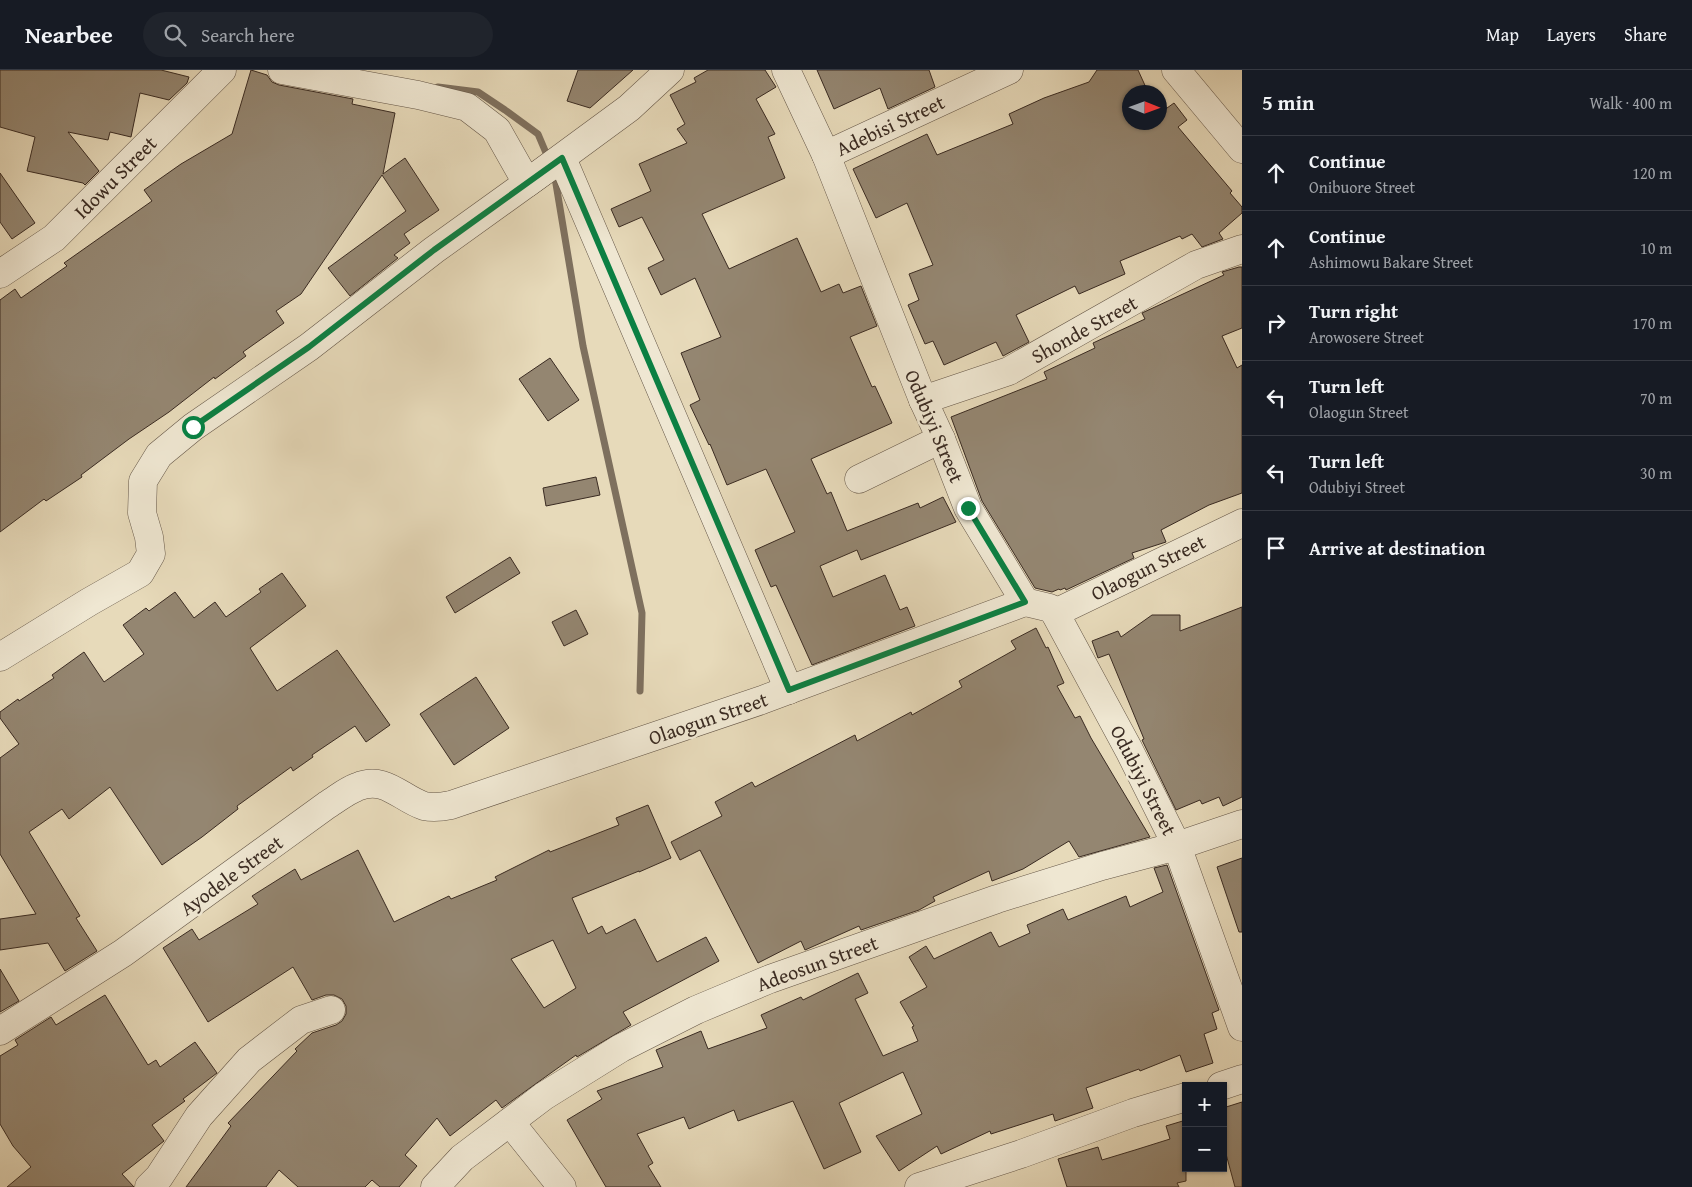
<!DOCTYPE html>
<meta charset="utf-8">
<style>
body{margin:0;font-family:"Gentium Book Plus",serif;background:#20242c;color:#f1f3f6}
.controls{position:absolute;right:15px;bottom:15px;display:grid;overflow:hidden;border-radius:0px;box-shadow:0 1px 4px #0004}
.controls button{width:45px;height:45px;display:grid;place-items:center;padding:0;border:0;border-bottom:1px solid #363941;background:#171b24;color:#f1f3f6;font:25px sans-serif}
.compass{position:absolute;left:1122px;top:15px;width:45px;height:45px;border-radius:50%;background:#171b24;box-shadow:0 1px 4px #0004;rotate:91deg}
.stop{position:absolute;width:15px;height:15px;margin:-11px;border:4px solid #0b8043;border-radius:50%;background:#fff}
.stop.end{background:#0b8043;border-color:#fff;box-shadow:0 1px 5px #0008}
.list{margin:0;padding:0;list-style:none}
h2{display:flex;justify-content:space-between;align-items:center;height:65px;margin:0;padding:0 20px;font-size:21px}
h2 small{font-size:16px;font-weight:400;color:#9ea1a6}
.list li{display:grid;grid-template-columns:32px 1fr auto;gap:15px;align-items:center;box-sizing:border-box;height:75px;padding:0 20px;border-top:1px solid #363941}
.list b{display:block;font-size:19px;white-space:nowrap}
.list p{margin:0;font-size:16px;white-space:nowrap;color:#9ea1a6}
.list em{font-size:16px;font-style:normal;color:#9ea1a6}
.icon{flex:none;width:28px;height:28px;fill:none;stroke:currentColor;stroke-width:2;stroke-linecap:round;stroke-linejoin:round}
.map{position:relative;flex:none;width:1242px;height:1117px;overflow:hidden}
header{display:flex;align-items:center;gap:30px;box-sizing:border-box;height:70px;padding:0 25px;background:#171b24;border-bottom:1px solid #363941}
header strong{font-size:24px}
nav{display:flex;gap:28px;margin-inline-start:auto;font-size:18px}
.search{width:350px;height:45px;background:#20242c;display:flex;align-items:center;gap:12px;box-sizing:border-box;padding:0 18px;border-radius:28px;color:#9ea1a6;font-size:19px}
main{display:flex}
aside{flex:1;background:#171b24}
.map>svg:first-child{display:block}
</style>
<header>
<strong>Nearbee</strong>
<div class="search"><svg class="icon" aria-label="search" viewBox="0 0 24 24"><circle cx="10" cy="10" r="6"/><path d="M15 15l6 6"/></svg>Search here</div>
<nav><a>Map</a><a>Layers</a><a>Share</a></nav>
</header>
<main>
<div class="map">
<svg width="1242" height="1117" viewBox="0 0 1242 1117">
<rect width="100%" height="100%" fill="#e7daba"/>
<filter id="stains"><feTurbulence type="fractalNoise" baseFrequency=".004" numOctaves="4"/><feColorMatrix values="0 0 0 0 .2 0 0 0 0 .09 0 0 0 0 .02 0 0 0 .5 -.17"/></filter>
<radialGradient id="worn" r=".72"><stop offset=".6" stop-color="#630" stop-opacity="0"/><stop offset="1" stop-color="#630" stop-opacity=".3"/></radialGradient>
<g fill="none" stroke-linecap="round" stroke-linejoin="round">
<!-- stream -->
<g stroke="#7e705e" stroke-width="7">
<path d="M 438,17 L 478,22 L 505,40 L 538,64 L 549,90"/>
<path d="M 554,102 L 583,276 L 642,543 L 640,621"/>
</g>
</g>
<!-- building -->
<g fill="#948671" stroke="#3a2b22" fill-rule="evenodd">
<path d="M 0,0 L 161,0 L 189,7 L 187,13 L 169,30 L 140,23 L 131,67 L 110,62 L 108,70 L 68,62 L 99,101 L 85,115 L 83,113 L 27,101 L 35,67 L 0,57 Z"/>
<path d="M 251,0 L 267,5 L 272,12 L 279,15 L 353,29 L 352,34 L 395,43 L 383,104 L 405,88 L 439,140 L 404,164 L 410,173 L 394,185 L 398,188 L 350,226 L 328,198 L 406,141 L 382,105 L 301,224 L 276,241 L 284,253 L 243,282 L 246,286 L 215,309 L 214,307 L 169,342 L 129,369 L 81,405 L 82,407 L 46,431 L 44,429 L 0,462 L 0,230 L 15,219 L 21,228 L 67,196 L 64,193 L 152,131 L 144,120 L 181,94 L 232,64 Z"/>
<path d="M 578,0 L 633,0 L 590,38 L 567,31 Z"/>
<path d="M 708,0 L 765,0 L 776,17 L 756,29 L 775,64 L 768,67 L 785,108 L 702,144 L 729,199 L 797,168 L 821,222 L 839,214 L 843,223 L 861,216 L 877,256 L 850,267 L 872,317 L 875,316 L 892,353 L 811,389 L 827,424 L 831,422 L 847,461 L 918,433 L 920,438 L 943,427 L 956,452 L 861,490 L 857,480 L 820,496 L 833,527 L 885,505 L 900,540 L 907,537 L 915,556 L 812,595 L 776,515 L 771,517 L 755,480 L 795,462 L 766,399 L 727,415 L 710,374 L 709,375 L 690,335 L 700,330 L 681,283 L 721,267 L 695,208 L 661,225 L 648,198 L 664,190 L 642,147 L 619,157 L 611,139 L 651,121 L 639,94 L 687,73 L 677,59 L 685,54 L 670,25 L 696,12 L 694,8 Z"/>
<path d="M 817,0 L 929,0 L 935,17 L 888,39 L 880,18 L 834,39 Z"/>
<path d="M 1097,0 L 1138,0 L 1148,22 L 1130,22 L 1130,52 L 1160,52 L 1160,43 L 1174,33 L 1187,50 L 1178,57 L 1232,121 L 1230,123 L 1242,137 L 1242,143 L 1219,163 L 1223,169 L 1202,177 L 1192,164 L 1182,169 L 1180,166 L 1120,191 L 1125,204 L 1079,224 L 1075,216 L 1016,245 L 1029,272 L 1003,286 L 996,272 L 944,295 L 933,271 L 925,274 L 908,235 L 919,230 L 909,204 L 933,195 L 907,133 L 876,148 L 853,99 L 927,64 L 937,85 L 1013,54 L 1009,44 L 1044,28 L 1089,12 Z"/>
<path d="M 0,103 L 35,153 L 12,169 L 0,152 Z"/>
<path d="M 1239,197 L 1242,197 L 1242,258 L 1222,266 L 1237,298 L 1242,295 L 1242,423 L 1209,435 L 1161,460 L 1166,472 L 1132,483 L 1134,488 L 1066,520 L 1065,518 L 1060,520 L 1059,519 L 1052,522 L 1035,518 L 982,431 L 951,347 L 1047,309 L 1044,302 L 1095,278 L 1093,273 L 1145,249 L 1142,243 L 1224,205 L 1222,202 Z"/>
<path d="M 550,288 L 579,330 L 548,351 L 519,309 Z"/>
<path d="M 596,407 L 600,425 L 546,436 L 543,418 Z"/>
<path d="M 510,487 L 520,503 L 455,543 L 446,527 Z"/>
<path d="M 282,503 L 306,536 L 250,578 L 277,621 L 337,580 L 390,655 L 366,672 L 355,656 L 312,685 L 313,687 L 293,701 L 291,697 L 237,736 L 238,739 L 202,767 L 162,795 L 110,717 L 69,749 L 62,739 L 29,762 L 80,846 L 76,848 L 97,881 L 65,901 L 48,873 L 0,880 L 0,849 L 36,844 L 0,784 L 0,688 L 19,674 L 0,648 L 0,642 L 18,629 L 19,631 L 54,608 L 52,605 L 84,582 L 104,612 L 144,584 L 123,555 L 146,538 L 149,541 L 175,522 L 194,548 L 215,532 L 226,547 L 261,522 L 259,519 Z"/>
<path d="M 1242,537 L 1242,727 L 1223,736 L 1219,727 L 1202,734 L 1200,730 L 1176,740 L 1142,670 L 1144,669 L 1109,584 L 1098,588 L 1092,571 L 1118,561 L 1121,567 L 1152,545 L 1180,545 L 1180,561 Z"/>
<path d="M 576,540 L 588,564 L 564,576 L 552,552 Z"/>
<path d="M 1036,558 L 1046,578 L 1048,577 L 1064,613 L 1057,616 L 1075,648 L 1080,646 L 1091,668 L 1150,767 L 1079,787 L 1069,771 L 1023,799 L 992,811 L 989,801 L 933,827 L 935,831 L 919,840 L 861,860 L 859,856 L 805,880 L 801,871 L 758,893 L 700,780 L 680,790 L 671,772 L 722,746 L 715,732 L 752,712 L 755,717 L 855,665 L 857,671 L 911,642 L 912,645 L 962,617 L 959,611 L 1016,579 L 1011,571 Z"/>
<path d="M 476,607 L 509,658 L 454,695 L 420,644 Z"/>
<path d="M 648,735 L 671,788 L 639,802 L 639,801 L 572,828 L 588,864 L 602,856 L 606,864 L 635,849 L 657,892 L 706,867 L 719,891 L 623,942 L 631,955 L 577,987 L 576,985 L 502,1038 L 496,1030 L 450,1066 L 437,1048 L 405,1085 L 417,1096 L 399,1117 L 380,1117 L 372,1110 L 365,1117 L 298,1117 L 279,1100 L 266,1117 L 186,1117 L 231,1056 L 228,1053 L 297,981 L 295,979 L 312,963 L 336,955 L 342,951 L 346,944 L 346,936 L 342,929 L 334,925 L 326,925 L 312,930 L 293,897 L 208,952 L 163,878 L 192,859 L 199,870 L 258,834 L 252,826 L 295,799 L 301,810 L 358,780 L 394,852 L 449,826 L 451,829 L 497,810 L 495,807 L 549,780 L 550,782 L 619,755 L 616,748 ZM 553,870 L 576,918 L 544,938 L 511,889 Z"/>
<path d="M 1242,788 L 1242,862 L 1239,862 L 1217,797 Z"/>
<path d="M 1167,795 L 1219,940 L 1212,943 L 1217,959 L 1204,964 L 1213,993 L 1186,1002 L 1180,985 L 1140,1001 L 1139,999 L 1086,1018 L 1093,1038 L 1055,1051 L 1053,1044 L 991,1064 L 990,1061 L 941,1084 L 937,1076 L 899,1101 L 876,1066 L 922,1044 L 903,1002 L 839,1033 L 861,1082 L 824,1099 L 793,1031 L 738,1051 L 734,1040 L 689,1059 L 684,1047 L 637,1064 L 653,1093 L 648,1096 L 661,1117 L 606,1117 L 567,1050 L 602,1029 L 597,1021 L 663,997 L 656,980 L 701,961 L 708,979 L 767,958 L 761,945 L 801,927 L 803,930 L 858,903 L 868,923 L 855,929 L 883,986 L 918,971 L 912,957 L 914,956 L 900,932 L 927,917 L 909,887 L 926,876 L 934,889 L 991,862 L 999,877 L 1030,863 L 1027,855 L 1063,839 L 1068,850 L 1126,826 L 1130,837 L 1163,822 L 1154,798 Z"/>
<path d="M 0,899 L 19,931 L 0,942 Z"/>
<path d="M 105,925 L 148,995 L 156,990 L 160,997 L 195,972 L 217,1003 L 183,1029 L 185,1031 L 152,1055 L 164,1071 L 122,1104 L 134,1117 L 7,1117 L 31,1097 L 13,1076 L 0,1054 L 0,986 L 18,975 L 15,970 L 51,947 L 56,955 Z"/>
<path d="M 1242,1032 L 1242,1117 L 1235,1117 L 1223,1073 L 1223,1038 Z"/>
<path d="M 1186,1050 L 1186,1111 L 1177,1113 L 1179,1117 L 1067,1117 L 1058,1089 L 1098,1077 L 1102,1090 L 1135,1080 L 1170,1069 L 1166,1056 Z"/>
</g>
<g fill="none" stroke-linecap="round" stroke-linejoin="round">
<defs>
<g id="minor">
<path d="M 282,0 L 418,25 L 467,37 L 497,60 L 527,113 L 629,38 L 670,0"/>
<path d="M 786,0 L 826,85 L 923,330 L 941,369 L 968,438 L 1025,532 L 1050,538 L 1055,543 L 1129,680 L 1177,776 L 1242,957"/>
<path d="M 1176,0 L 1242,79"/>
<path d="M 826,85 L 1009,0"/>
<path d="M 562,88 L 789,620"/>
<path d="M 0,204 L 54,168 L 222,0"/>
<path d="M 923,330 L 1009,301 L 1196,195 L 1242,179"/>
<path d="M 859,409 L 941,369"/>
<path d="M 1055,543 L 1242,453"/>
<path d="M 0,587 L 89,532 L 140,503 L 151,484 L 149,467 L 142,443 L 143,411 L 159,385 L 193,357 L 309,277 L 434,180 L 562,88"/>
<path d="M 0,961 L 123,883 L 327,735 C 337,729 346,721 357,717 C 385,705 400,728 424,736 C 433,738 442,737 451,735 L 762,630 L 1025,532"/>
<path d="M 1221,1016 L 1242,1009"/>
<path d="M 510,1052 L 562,1117"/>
<path d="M 149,1117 L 159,1107 L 199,1046 L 249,990 L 301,950 L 331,940"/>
<path d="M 435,1117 L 462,1088 L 544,1026 L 621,978 L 696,940 L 770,909 L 997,829 L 1102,796 L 1177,776 L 1242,754"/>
<path d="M 919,1117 L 1021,1084 L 1133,1043 L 1186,1027"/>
</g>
</defs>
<!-- minor casing -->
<use href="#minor" stroke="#655748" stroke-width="29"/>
<!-- minor -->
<use href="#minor" stroke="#efe7d2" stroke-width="28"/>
</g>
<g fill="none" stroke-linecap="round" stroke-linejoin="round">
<!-- route -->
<path stroke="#0b8043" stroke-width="6" d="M 193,357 L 309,277 L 434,180 L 562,88 L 789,620 L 1025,532 L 968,438"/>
</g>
<g text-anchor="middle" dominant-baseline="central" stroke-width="5" stroke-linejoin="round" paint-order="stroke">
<!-- street labels -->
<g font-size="20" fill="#3a2b22" stroke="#efe7d2">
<text transform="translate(890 55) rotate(-25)">Adebisi Street</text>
<text transform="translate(115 107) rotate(-45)">Idowu Street</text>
<text transform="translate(1084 259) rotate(-29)">Shonde Street</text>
<text transform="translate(935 356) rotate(67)">Odubiyi Street</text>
<text transform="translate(1148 497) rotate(-26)">Olaogun Street</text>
<text transform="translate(708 648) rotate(-19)">Olaogun Street</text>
<text transform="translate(1144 710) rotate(63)">Odubiyi Street</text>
<text transform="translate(231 805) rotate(-36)">Ayodele Street</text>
<text transform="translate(817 893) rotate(-20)">Adeosun Street</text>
</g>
</g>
<rect width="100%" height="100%" filter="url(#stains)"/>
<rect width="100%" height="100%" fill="url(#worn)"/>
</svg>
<div class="controls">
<button>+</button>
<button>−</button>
</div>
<svg class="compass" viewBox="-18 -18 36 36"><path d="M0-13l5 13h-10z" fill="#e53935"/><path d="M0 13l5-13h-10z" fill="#9ea1a6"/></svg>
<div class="stop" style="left:193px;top:357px"></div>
<div class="stop end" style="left:968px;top:438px"></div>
</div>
<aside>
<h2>5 min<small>Walk · 400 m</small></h2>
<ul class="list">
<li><svg class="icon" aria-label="ahead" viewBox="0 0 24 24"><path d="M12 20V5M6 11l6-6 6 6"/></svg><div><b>Continue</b><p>Onibuore Street</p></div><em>120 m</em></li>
<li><svg class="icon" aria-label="ahead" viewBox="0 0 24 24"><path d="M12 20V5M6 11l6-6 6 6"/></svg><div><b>Continue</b><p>Ashimowu Bakare Street</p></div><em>10 m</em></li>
<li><svg class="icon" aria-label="right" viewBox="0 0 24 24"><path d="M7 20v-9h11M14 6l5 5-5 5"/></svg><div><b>Turn right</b><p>Arowosere Street</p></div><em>170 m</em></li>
<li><svg class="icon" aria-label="left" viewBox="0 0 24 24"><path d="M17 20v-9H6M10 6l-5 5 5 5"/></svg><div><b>Turn left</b><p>Olaogun Street</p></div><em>70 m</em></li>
<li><svg class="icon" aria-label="left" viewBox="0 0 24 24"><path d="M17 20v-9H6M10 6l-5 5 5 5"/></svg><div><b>Turn left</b><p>Odubiyi Street</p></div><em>30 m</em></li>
<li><svg class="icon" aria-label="arrive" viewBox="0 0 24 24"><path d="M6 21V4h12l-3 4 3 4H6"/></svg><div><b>Arrive at destination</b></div></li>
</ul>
</aside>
</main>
